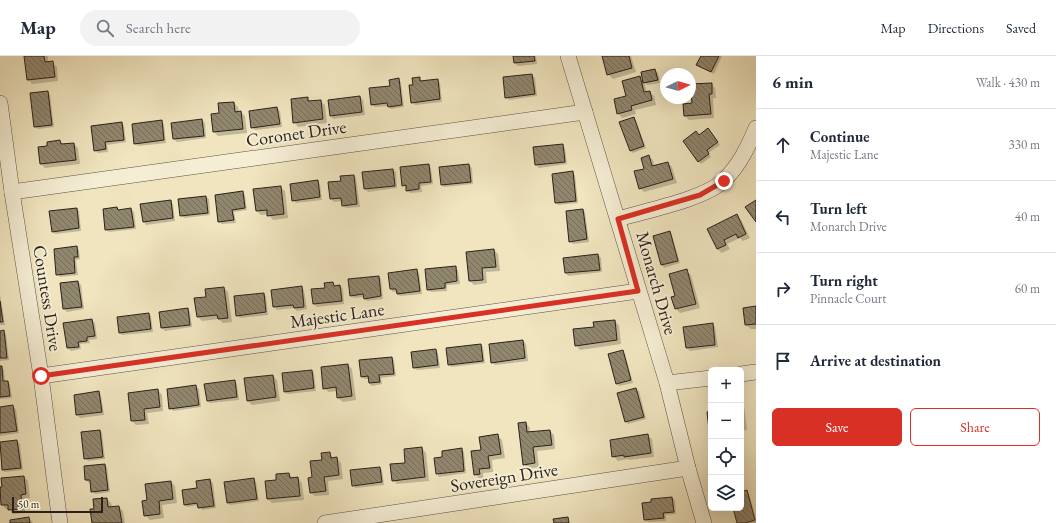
<!DOCTYPE html>
<meta charset="utf-8">
<style>
body{margin:0;font-family:"EB Garamond",serif;background:#f2f2f3;color:#1f2937}
.controls{position:absolute;right:12px;bottom:12px;display:grid;overflow:hidden;border-radius:6px;box-shadow:0 4px 16px #0002}
.controls button{width:36px;height:36px;display:grid;place-items:center;padding:0;border:0;border-bottom:1px solid #e0e1e3;background:#fff;color:#1f2937;font:20px sans-serif}
.compass{position:absolute;left:660px;top:12px;width:36px;height:36px;border-radius:50%;background:#fff;box-shadow:0 4px 16px #0002;rotate:85deg}
.scale{position:absolute;left:12px;bottom:10px;width:91px;box-sizing:border-box;padding-left:4px;border:2px solid #2b2119;border-top:0;font-size:11px;line-height:14px;white-space:nowrap;color:#2b2119;-webkit-text-stroke:3px #f5eed5;paint-order:stroke}
.stop{position:absolute;width:12px;height:12px;margin:-9px;border:3px solid #d93025;border-radius:50%;background:#fff}
.stop.end{background:#d93025;border-color:#fff;box-shadow:0 1px 4px #0008}
.list{margin:0;padding:0;list-style:none}
h2{display:flex;justify-content:space-between;align-items:center;height:52px;margin:0;padding:0 16px;font-size:17px}
h2 small{font-size:13px;font-weight:400;color:#747a83}
.list li{display:grid;grid-template-columns:26px 1fr auto;gap:12px;align-items:center;box-sizing:border-box;height:72px;padding:0 16px;border-top:1px solid #e0e1e3}
.list b{display:block;font-size:15px;white-space:nowrap}
.list p{margin:0;font-size:13px;white-space:nowrap;color:#747a83}
.list em{font-size:13px;font-style:normal;color:#747a83}
.actions{display:flex;gap:8px;padding:12px 16px}
.actions a{flex:1;padding:9px 0;border:1px solid #d93025;border-radius:6px;text-align:center;font-size:14px;color:#d93025}
.actions .main{background:#d93025;color:#fff}
.icon{flex:none;width:22px;height:22px;fill:none;stroke:currentColor;stroke-width:2;stroke-linecap:round;stroke-linejoin:round}
.map{position:relative;flex:none;width:756px;height:467px;overflow:hidden}
header{display:flex;align-items:center;gap:24px;box-sizing:border-box;height:56px;padding:0 20px;background:#fff;border-bottom:1px solid #e0e1e3}
header strong{font-size:19px}
nav{display:flex;gap:22px;margin-inline-start:auto;font-size:14px}
.search{width:280px;height:36px;background:#f2f2f3;display:flex;align-items:center;gap:10px;box-sizing:border-box;padding:0 14px;border-radius:22px;color:#747a83;font-size:15px}
main{display:flex}
aside{flex:1;background:#fff}
.map>svg:first-child{display:block}
</style>
<header>
<strong>Map</strong>
<div class="search"><svg class="icon" aria-label="search" viewBox="0 0 24 24"><circle cx="10" cy="10" r="6"/><path d="M15 15l6 6"/></svg>Search here</div>
<nav><a>Map</a><a>Directions</a><a>Saved</a></nav>
</header>
<main>
<div class="map">
<svg width="756" height="467" viewBox="0 0 756 467">
<defs>
<pattern id="building-back-hatch" width="6" height="6" patternUnits="userSpaceOnUse"><rect width="6" height="6" fill="#91876f"/><path d="M-1 5l2 2M0 0l6 6M5-1l2 2" fill="none" stroke="#776e5a"/></pattern>
</defs>
<rect width="100%" height="100%" fill="#f0e5bf"/>
<filter id="stains"><feTurbulence type="fractalNoise" baseFrequency=".005" numOctaves="4"/><feColorMatrix values="0 0 0 0 .2 0 0 0 0 .09 0 0 0 0 .02 0 0 0 .5 -.17"/></filter>
<radialGradient id="worn" r=".72"><stop offset=".6" stop-color="#630" stop-opacity="0"/><stop offset="1" stop-color="#630" stop-opacity=".3"/></radialGradient>
<!-- shadow -->
<g fill="#0003">
<path d="M 25,0 L 48,0 L 48,7 L 52,6 L 57,11 L 58,25 L 32,28 L 28,23 Z"/>
<path d="M 514,0 L 536,0 L 537,8 L 518,10 L 515,7 Z"/>
<path d="M 603,0 L 631,0 L 636,16 L 613,23 L 608,18 Z"/>
<path d="M 702,0 L 722,0 L 714,18 L 697,9 Z"/>
<path d="M 655,14 L 658,17 L 660,27 L 647,29 L 644,26 L 647,36 L 649,36 L 654,40 L 656,49 L 635,54 L 636,58 L 622,62 L 618,57 L 627,41 L 640,22 L 644,26 Z"/>
<path d="M 532,19 L 535,22 L 537,40 L 509,44 L 506,41 Z"/>
<path d="M 419,22 L 422,26 L 437,24 L 440,27 L 442,46 L 415,49 L 412,46 L 414,29 Z"/>
<path d="M 398,23 L 401,26 L 404,51 L 391,53 L 388,50 L 375,51 L 372,49 Z"/>
<path d="M 711,28 L 715,32 L 716,42 L 713,42 L 714,62 L 689,64 L 685,60 L 693,48 Z"/>
<path d="M 48,36 L 50,39 L 54,71 L 38,73 L 35,71 Z"/>
<path d="M 360,41 L 363,44 L 365,59 L 333,63 L 331,60 Z"/>
<path d="M 307,42 L 311,46 L 320,45 L 325,49 L 327,67 L 298,71 L 294,66 Z"/>
<path d="M 234,47 L 238,51 L 239,56 L 241,56 L 245,60 L 247,77 L 218,80 L 214,76 L 212,59 L 220,58 Z"/>
<path d="M 277,52 L 280,55 L 282,71 L 255,74 L 252,71 Z"/>
<path d="M 634,62 L 636,65 L 646,92 L 633,97 L 630,94 Z"/>
<path d="M 202,64 L 205,67 L 206,82 L 177,86 L 174,83 L 172,68 Z"/>
<path d="M 161,65 L 164,68 L 166,87 L 138,90 L 135,87 Z"/>
<path d="M 122,67 L 124,70 L 126,86 L 107,89 L 108,96 L 98,97 L 95,94 Z"/>
<path d="M 708,73 L 720,89 L 708,97 L 711,101 L 701,108 L 684,85 L 699,80 Z"/>
<path d="M 60,85 L 64,89 L 74,88 L 78,92 L 80,108 L 45,112 L 41,108 L 39,92 L 48,91 Z"/>
<path d="M 562,89 L 565,92 L 567,108 L 539,112 L 536,109 L 534,92 Z"/>
<path d="M 649,100 L 653,104 L 655,111 L 668,107 L 672,111 L 677,127 L 644,136 L 640,132 Z"/>
<path d="M 428,109 L 431,112 L 433,128 L 421,130 L 422,136 L 410,137 L 407,134 L 407,132 L 403,129 Z"/>
<path d="M 469,109 L 472,112 L 473,128 L 444,131 L 442,129 Z"/>
<path d="M 393,114 L 396,116 L 397,132 L 368,136 L 365,133 Z"/>
<path d="M 572,117 L 575,119 L 578,147 L 558,149 L 556,147 Z"/>
<path d="M 354,120 L 356,122 L 360,151 L 346,152 L 343,150 L 343,145 L 334,146 L 331,143 L 342,126 Z"/>
<path d="M 317,125 L 320,128 L 322,144 L 296,147 L 293,144 Z"/>
<path d="M 280,131 L 285,135 L 288,162 L 273,164 L 268,158 L 261,159 L 257,155 L 255,134 Z"/>
<path d="M 242,136 L 245,139 L 247,154 L 234,156 L 236,167 L 222,168 L 219,166 Z"/>
<path d="M 206,141 L 209,143 L 210,159 L 184,162 L 181,159 Z"/>
<path d="M 170,145 L 173,148 L 175,165 L 146,169 L 144,166 Z"/>
<path d="M 117,152 L 120,155 L 131,153 L 134,156 L 136,173 L 109,176 L 106,174 Z"/>
<path d="M 76,153 L 79,155 L 81,175 L 55,178 L 53,175 Z"/>
<path d="M 583,154 L 585,156 L 589,186 L 573,188 L 570,185 Z"/>
<path d="M 737,160 L 741,164 L 750,182 L 743,185 L 740,182 L 727,188 L 730,193 L 722,197 L 717,193 L 708,173 Z"/>
<path d="M 670,176 L 672,179 L 680,207 L 664,212 L 662,209 L 654,181 Z"/>
<path d="M 77,191 L 79,194 L 80,203 L 76,204 L 78,219 L 60,221 L 57,218 Z"/>
<path d="M 494,194 L 498,198 L 500,215 L 486,216 L 487,227 L 474,229 L 470,225 Z"/>
<path d="M 598,199 L 601,202 L 602,216 L 568,220 L 566,217 Z"/>
<path d="M 455,211 L 458,214 L 460,228 L 447,229 L 447,235 L 431,236 L 428,234 Z"/>
<path d="M 416,214 L 419,217 L 422,238 L 400,240 L 397,238 L 397,235 L 393,236 L 391,233 Z"/>
<path d="M 686,214 L 691,219 L 700,252 L 680,257 L 676,253 L 673,242 L 676,241 Z"/>
<path d="M 378,221 L 381,223 L 383,243 L 367,245 L 364,241 L 354,242 L 351,240 Z"/>
<path d="M 78,226 L 81,229 L 84,253 L 67,256 L 64,253 L 61,228 Z"/>
<path d="M 333,227 L 336,231 L 340,230 L 343,233 L 344,248 L 317,251 L 314,248 L 312,234 L 326,233 Z"/>
<path d="M 302,231 L 304,234 L 307,253 L 297,255 L 294,252 L 277,254 L 274,251 L 272,235 Z"/>
<path d="M 224,232 L 228,236 L 232,266 L 223,267 L 219,263 L 202,265 L 197,260 L 207,241 Z"/>
<path d="M 0,238 L 5,269 L 0,269 Z"/>
<path d="M 263,238 L 266,240 L 268,259 L 240,262 L 237,259 Z"/>
<path d="M 756,251 L 756,273 L 751,273 L 746,269 L 744,252 Z"/>
<path d="M 188,253 L 190,256 L 192,271 L 165,275 L 162,272 L 160,256 Z"/>
<path d="M 148,258 L 151,260 L 153,276 L 122,279 L 120,277 Z"/>
<path d="M 92,264 L 95,267 L 97,283 L 89,284 L 90,287 L 80,288 L 81,293 L 71,295 L 68,292 Z"/>
<path d="M 614,265 L 619,269 L 621,288 L 580,294 L 576,289 L 595,272 Z"/>
<path d="M 712,268 L 715,271 L 718,291 L 690,295 L 687,292 Z"/>
<path d="M 0,276 L 3,276 L 6,278 L 9,304 L 0,305 Z"/>
<path d="M 523,285 L 526,288 L 528,305 L 495,309 L 492,306 Z"/>
<path d="M 481,289 L 483,291 L 485,307 L 452,311 L 449,309 Z"/>
<path d="M 435,294 L 438,297 L 440,312 L 417,314 L 414,312 Z"/>
<path d="M 623,295 L 625,298 L 633,327 L 619,330 L 617,328 Z"/>
<path d="M 392,302 L 394,304 L 396,320 L 381,322 L 382,328 L 372,330 L 369,327 L 369,323 L 365,323 L 362,321 Z"/>
<path d="M 348,309 L 352,313 L 356,344 L 343,346 L 338,342 L 338,335 L 329,336 L 324,332 Z"/>
<path d="M 0,311 L 4,314 L 5,326 L 7,326 L 10,328 L 12,342 L 0,343 Z"/>
<path d="M 311,315 L 314,317 L 316,335 L 287,338 L 285,335 Z"/>
<path d="M 273,320 L 277,324 L 280,345 L 252,349 L 247,344 Z"/>
<path d="M 234,325 L 237,328 L 239,344 L 210,347 L 207,345 Z"/>
<path d="M 196,331 L 199,333 L 201,351 L 173,355 L 170,352 Z"/>
<path d="M 636,333 L 639,335 L 646,363 L 628,368 L 626,365 Z"/>
<path d="M 158,334 L 162,339 L 163,355 L 147,357 L 149,368 L 136,369 L 132,365 L 129,337 Z"/>
<path d="M 99,336 L 101,339 L 104,359 L 80,362 L 77,359 Z"/>
<path d="M 741,346 L 744,350 L 747,374 L 741,375 Z"/>
<path d="M 13,351 L 16,353 L 19,377 L 0,380 L 0,352 Z"/>
<path d="M 526,367 L 530,372 L 530,377 L 550,375 L 554,379 L 555,393 L 537,395 L 539,411 L 528,413 L 524,408 Z"/>
<path d="M 100,375 L 102,377 L 105,403 L 88,405 L 85,402 Z"/>
<path d="M 647,379 L 652,383 L 654,401 L 629,404 L 628,403 L 618,405 L 613,400 Z"/>
<path d="M 498,380 L 502,384 L 505,402 L 492,404 L 493,416 L 483,417 L 483,422 L 479,422 L 475,418 L 482,394 Z"/>
<path d="M 17,385 L 20,388 L 23,414 L 5,416 L 2,414 L 0,387 Z"/>
<path d="M 422,392 L 426,397 L 429,425 L 397,428 L 393,424 L 406,408 Z"/>
<path d="M 461,393 L 464,396 L 466,417 L 439,421 L 437,418 L 444,402 Z"/>
<path d="M 329,397 L 334,403 L 337,402 L 341,407 L 343,423 L 328,425 L 329,439 L 315,440 L 310,436 L 323,404 Z"/>
<path d="M 104,409 L 107,411 L 110,436 L 95,438 L 92,435 L 91,426 L 89,427 L 86,424 Z"/>
<path d="M 379,412 L 382,414 L 384,429 L 355,432 L 353,429 Z"/>
<path d="M 289,418 L 293,422 L 298,422 L 302,427 L 304,444 L 272,447 L 268,443 Z"/>
<path d="M 24,421 L 28,425 L 30,442 L 24,443 L 26,457 L 13,458 L 9,453 L 6,453 L 2,449 L 0,432 Z"/>
<path d="M 741,421 L 743,428 L 741,429 Z"/>
<path d="M 254,423 L 256,426 L 259,445 L 230,449 L 227,446 Z"/>
<path d="M 210,424 L 213,427 L 216,452 L 202,454 L 199,449 L 187,451 L 185,448 L 198,433 Z"/>
<path d="M 171,426 L 175,430 L 177,447 L 162,449 L 164,462 L 150,464 L 145,459 L 148,445 Z"/>
<path d="M 746,435 L 749,438 L 756,463 L 756,467 L 738,467 L 734,452 L 741,452 L 741,437 Z"/>
<path d="M 672,442 L 675,444 L 676,458 L 666,459 L 666,465 L 648,466 L 645,464 Z"/>
<path d="M 107,443 L 111,447 L 112,452 L 119,451 L 123,455 L 125,467 L 93,467 Z"/>
<path d="M 29,462 L 33,467 L 12,467 Z"/>
</g>
<!-- building -->
<g fill="url(#building-back-hatch)" stroke="#2b2119">
<path d="M 24,0 L 44,0 L 45,6 L 53,5 L 55,21 L 27,24 Z"/>
<path d="M 513,0 L 534,0 L 535,5 L 514,7 Z"/>
<path d="M 602,0 L 629,0 L 632,12 L 607,19 Z"/>
<path d="M 701,0 L 719,0 L 711,16 L 696,9 Z"/>
<path d="M 655,13 L 658,24 L 643,27 L 641,16 Z"/>
<path d="M 532,18 L 535,38 L 505,42 L 503,21 Z"/>
<path d="M 640,20 L 644,36 L 650,35 L 652,44 L 631,50 L 632,54 L 617,58 L 614,43 L 626,40 L 622,25 Z"/>
<path d="M 420,21 L 420,25 L 438,23 L 440,43 L 411,47 L 409,29 L 413,29 L 412,22 Z"/>
<path d="M 399,22 L 402,49 L 388,51 L 387,47 L 371,49 L 369,32 L 390,30 L 389,24 Z"/>
<path d="M 712,27 L 712,38 L 709,38 L 711,58 L 684,60 L 683,48 L 692,47 L 690,28 Z"/>
<path d="M 48,35 L 52,69 L 34,71 L 30,37 Z"/>
<path d="M 360,40 L 362,56 L 330,60 L 328,44 Z"/>
<path d="M 308,41 L 308,45 L 321,44 L 323,63 L 293,67 L 291,43 Z"/>
<path d="M 234,46 L 235,56 L 241,55 L 243,73 L 213,76 L 211,58 L 219,57 L 218,47 Z"/>
<path d="M 277,51 L 280,68 L 251,72 L 249,55 Z"/>
<path d="M 634,61 L 644,90 L 630,95 L 619,66 Z"/>
<path d="M 202,63 L 204,80 L 173,83 L 171,67 Z"/>
<path d="M 162,64 L 164,84 L 134,88 L 132,68 Z"/>
<path d="M 122,66 L 124,84 L 105,86 L 106,93 L 94,95 L 91,70 Z"/>
<path d="M 708,72 L 718,86 L 707,94 L 709,98 L 698,106 L 683,85 L 696,75 L 699,79 Z"/>
<path d="M 60,84 L 61,88 L 74,87 L 76,104 L 40,108 L 38,91 L 47,90 L 47,86 Z"/>
<path d="M 563,88 L 565,106 L 535,109 L 533,91 Z"/>
<path d="M 649,99 L 652,110 L 668,106 L 673,123 L 639,133 L 634,115 L 644,113 L 641,102 Z"/>
<path d="M 429,108 L 431,126 L 419,127 L 419,133 L 406,135 L 406,129 L 402,130 L 400,111 Z"/>
<path d="M 469,108 L 471,126 L 441,129 L 439,111 Z"/>
<path d="M 393,113 L 395,130 L 364,133 L 362,116 Z"/>
<path d="M 573,115 L 576,145 L 555,147 L 552,118 Z"/>
<path d="M 354,119 L 357,148 L 342,150 L 341,142 L 330,143 L 328,126 L 341,125 L 340,120 Z"/>
<path d="M 318,124 L 320,141 L 292,145 L 290,128 Z"/>
<path d="M 281,130 L 284,158 L 267,160 L 267,154 L 256,155 L 253,133 Z"/>
<path d="M 243,135 L 245,152 L 232,154 L 234,164 L 218,166 L 215,139 Z"/>
<path d="M 206,140 L 208,157 L 180,160 L 178,143 Z"/>
<path d="M 171,144 L 173,162 L 143,166 L 140,148 Z"/>
<path d="M 756,144 L 756,166 L 745,151 Z"/>
<path d="M 117,151 L 118,154 L 131,152 L 134,171 L 105,174 L 103,153 Z"/>
<path d="M 77,152 L 79,172 L 52,176 L 49,155 Z"/>
<path d="M 583,153 L 587,183 L 569,186 L 566,155 Z"/>
<path d="M 737,158 L 746,178 L 738,182 L 736,178 L 724,184 L 726,189 L 717,193 L 707,173 Z"/>
<path d="M 670,175 L 678,205 L 661,209 L 653,180 Z"/>
<path d="M 77,190 L 78,201 L 74,201 L 75,217 L 56,219 L 54,193 Z"/>
<path d="M 494,193 L 496,211 L 482,212 L 483,224 L 469,225 L 466,196 Z"/>
<path d="M 598,198 L 600,214 L 565,217 L 563,202 Z"/>
<path d="M 456,210 L 457,225 L 445,227 L 445,232 L 427,234 L 425,213 Z"/>
<path d="M 417,213 L 420,235 L 397,238 L 396,233 L 390,233 L 388,217 Z"/>
<path d="M 687,213 L 696,248 L 675,253 L 671,241 L 675,240 L 669,218 Z"/>
<path d="M 379,220 L 381,240 L 364,243 L 363,238 L 350,240 L 348,223 Z"/>
<path d="M 78,225 L 82,251 L 63,253 L 60,227 Z"/>
<path d="M 333,226 L 334,230 L 340,229 L 342,245 L 313,248 L 311,233 L 325,232 L 324,227 Z"/>
<path d="M 302,230 L 304,251 L 294,252 L 293,249 L 273,251 L 271,234 Z"/>
<path d="M 224,231 L 228,262 L 218,263 L 217,259 L 197,261 L 194,242 L 206,241 L 205,233 Z"/>
<path d="M 264,237 L 266,256 L 236,260 L 234,240 Z"/>
<path d="M 0,245 L 3,266 L 0,266 Z"/>
<path d="M 756,250 L 756,268 L 745,269 L 743,252 Z"/>
<path d="M 188,252 L 190,269 L 161,272 L 159,256 Z"/>
<path d="M 149,257 L 151,273 L 119,277 L 117,261 Z"/>
<path d="M 92,263 L 95,280 L 87,281 L 87,285 L 78,286 L 79,291 L 67,292 L 63,267 Z"/>
<path d="M 615,264 L 617,284 L 575,290 L 573,273 L 594,271 L 593,266 Z"/>
<path d="M 713,267 L 715,289 L 686,292 L 683,271 Z"/>
<path d="M 4,274 L 7,302 L 0,302 L 0,275 Z"/>
<path d="M 523,284 L 525,302 L 491,307 L 489,288 Z"/>
<path d="M 481,288 L 483,305 L 448,309 L 446,292 Z"/>
<path d="M 436,293 L 438,309 L 413,312 L 411,296 Z"/>
<path d="M 623,294 L 631,324 L 616,328 L 608,298 Z"/>
<path d="M 392,301 L 394,318 L 379,319 L 380,326 L 369,327 L 368,320 L 361,321 L 359,304 Z"/>
<path d="M 348,308 L 352,340 L 337,342 L 336,331 L 323,333 L 321,311 Z"/>
<path d="M 0,310 L 2,310 L 3,325 L 8,325 L 10,340 L 0,341 Z"/>
<path d="M 312,314 L 314,332 L 284,336 L 282,317 Z"/>
<path d="M 273,319 L 276,341 L 247,345 L 244,322 Z"/>
<path d="M 235,324 L 237,341 L 207,345 L 204,328 Z"/>
<path d="M 196,329 L 199,349 L 169,353 L 167,333 Z"/>
<path d="M 636,332 L 644,361 L 625,366 L 617,337 Z"/>
<path d="M 158,333 L 160,351 L 144,353 L 145,364 L 131,365 L 128,337 Z"/>
<path d="M 99,335 L 102,356 L 76,359 L 74,339 Z"/>
<path d="M 741,348 L 743,370 L 741,370 Z"/>
<path d="M 13,349 L 17,375 L 0,377 L 0,351 Z"/>
<path d="M 711,355 L 711,374 L 709,374 L 707,356 Z"/>
<path d="M 526,366 L 527,376 L 550,374 L 552,389 L 533,391 L 535,407 L 523,409 L 518,367 Z"/>
<path d="M 100,374 L 103,401 L 84,403 L 81,376 Z"/>
<path d="M 498,378 L 501,398 L 488,400 L 490,412 L 479,413 L 480,418 L 474,419 L 471,395 L 481,394 L 479,381 Z"/>
<path d="M 648,378 L 651,397 L 624,401 L 624,399 L 612,401 L 610,384 Z"/>
<path d="M 17,384 L 21,412 L 2,414 L 0,386 Z"/>
<path d="M 422,391 L 425,421 L 392,425 L 390,408 L 405,407 L 404,393 Z"/>
<path d="M 462,392 L 464,415 L 436,418 L 434,402 L 442,401 L 442,395 Z"/>
<path d="M 330,396 L 331,402 L 337,401 L 339,419 L 324,421 L 326,435 L 310,437 L 308,422 L 312,421 L 310,405 L 322,404 L 321,397 Z"/>
<path d="M 105,408 L 108,434 L 91,436 L 90,424 L 85,424 L 84,410 Z"/>
<path d="M 380,411 L 382,426 L 352,430 L 350,414 Z"/>
<path d="M 289,417 L 290,422 L 298,421 L 300,440 L 267,443 L 265,425 L 276,424 L 276,418 Z"/>
<path d="M 24,420 L 26,438 L 21,439 L 22,453 L 8,454 L 8,449 L 1,449 L 0,431 L 2,431 L 1,422 Z"/>
<path d="M 254,422 L 257,443 L 227,447 L 224,426 Z"/>
<path d="M 210,423 L 214,450 L 198,452 L 197,447 L 184,449 L 182,434 L 197,432 L 196,425 Z"/>
<path d="M 171,425 L 173,443 L 159,445 L 160,458 L 144,460 L 142,445 L 147,444 L 145,428 Z"/>
<path d="M 747,434 L 755,464 L 745,467 L 737,467 L 733,452 L 741,452 L 741,436 Z"/>
<path d="M 672,441 L 674,456 L 663,457 L 664,462 L 644,464 L 642,447 L 651,446 L 651,443 Z"/>
<path d="M 107,442 L 108,451 L 119,450 L 122,467 L 92,467 L 90,453 L 94,453 L 93,443 Z"/>
<path d="M 29,461 L 30,467 L 10,467 L 10,464 Z"/>
<path d="M 568,461 L 569,467 L 554,467 L 553,463 Z"/>
</g>
<g fill="none" stroke-linecap="round" stroke-linejoin="round">
<defs>
<g id="street">
<path d="M 568,0 L 667,327 L 688,412 L 704,467"/>
<path d="M 0,47 L 12,136 L 41,320 L 60,467"/>
<path d="M 12,136 L 585,56"/>
<path d="M 618,163 C 644,155 706,143 724,124 C 739,110 748,91 756,72"/>
<path d="M 741,318 L 756,316"/>
<path d="M 41,320 L 638,235"/>
<path d="M 667,327 L 711,322"/>
<path d="M 325,467 L 688,412"/>
</g>
</defs>
<!-- street casing -->
<use href="#street" stroke="#5c5242" stroke-width="16"/>
<!-- street -->
<use href="#street" stroke="#f5eed5" stroke-width="15"/>
</g>
<g fill="none" stroke-linecap="round" stroke-linejoin="round">
<!-- route -->
<path stroke="#d93025" stroke-width="5" d="M 41,320 L 638,235 L 618,163 L 700,139 L 724,125"/>
</g>
<g text-anchor="middle" dominant-baseline="central" stroke-width="4" stroke-linejoin="round" paint-order="stroke">
<!-- street labels -->
<g font-size="18" fill="#2b2119" stroke="#f5eed5">
<text transform="translate(296 77) rotate(-8)">Coronet Drive</text>
<text transform="translate(657 227) rotate(74)">Monarch Drive</text>
<text transform="translate(48 242) rotate(81)">Countess Drive</text>
<text transform="translate(337 259) rotate(-8)">Majestic Lane</text>
<text transform="translate(504 421) rotate(-9)">Sovereign Drive</text>
</g>
</g>
<rect width="100%" height="100%" filter="url(#stains)"/>
<rect width="100%" height="100%" fill="url(#worn)"/>
</svg>
<div class="controls">
<button>+</button>
<button>−</button>
<button><svg class="icon" aria-label="locate" viewBox="0 0 24 24"><circle cx="12" cy="12" r="6"/><path d="M12 2v4M12 18v4M2 12h4M18 12h4"/></svg></button>
<button><svg class="icon" aria-label="layers" viewBox="0 0 24 24"><path d="M12 4l9 5-9 5-9-5zM3 14l9 5 9-5"/></svg></button>
</div>
<svg class="compass" viewBox="-18 -18 36 36"><path d="M0-13l5 13h-10z" fill="#e53935"/><path d="M0 13l5-13h-10z" fill="#747a83"/></svg>
<div class="scale">50 m</div>
<div class="stop" style="left:41px;top:320px"></div>
<div class="stop end" style="left:724px;top:125px"></div>
</div>
<aside>
<h2>6 min<small>Walk · 430 m</small></h2>
<ul class="list">
<li><svg class="icon" aria-label="ahead" viewBox="0 0 24 24"><path d="M12 20V5M6 11l6-6 6 6"/></svg><div><b>Continue</b><p>Majestic Lane</p></div><em>330 m</em></li>
<li><svg class="icon" aria-label="left" viewBox="0 0 24 24"><path d="M17 20v-9H6M10 6l-5 5 5 5"/></svg><div><b>Turn left</b><p>Monarch Drive</p></div><em>40 m</em></li>
<li><svg class="icon" aria-label="right" viewBox="0 0 24 24"><path d="M7 20v-9h11M14 6l5 5-5 5"/></svg><div><b>Turn right</b><p>Pinnacle Court</p></div><em>60 m</em></li>
<li><svg class="icon" aria-label="arrive" viewBox="0 0 24 24"><path d="M6 21V4h12l-3 4 3 4H6"/></svg><div><b>Arrive at destination</b></div></li>
</ul>
<div class="actions"><a class="main">Save</a><a>Share</a></div>
</aside>
</main>
